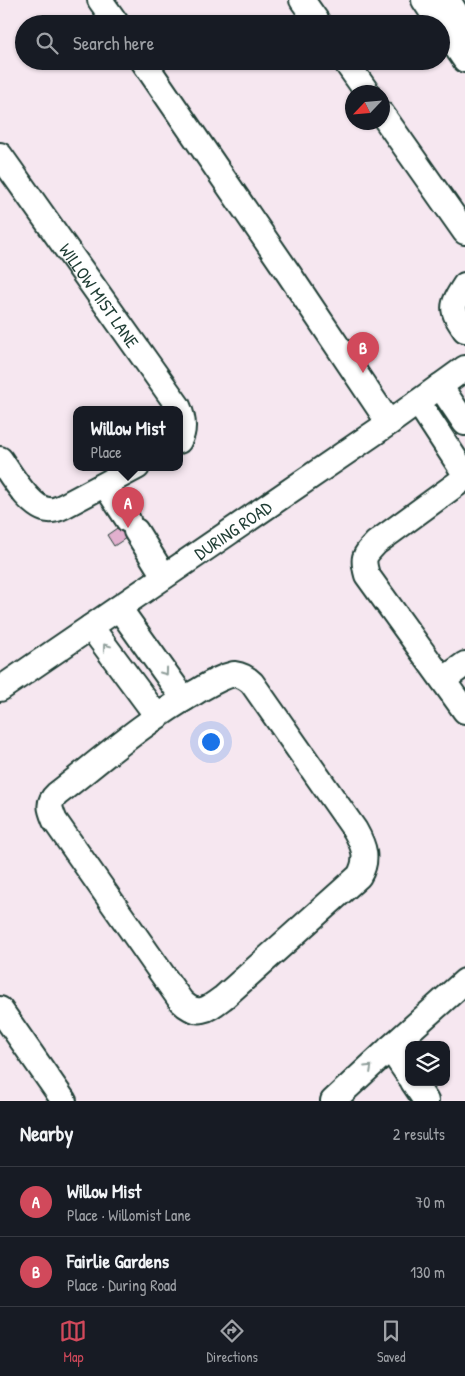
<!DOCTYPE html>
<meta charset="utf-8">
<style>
body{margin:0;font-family:"Patrick Hand",sans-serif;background:#242831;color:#f1f3f6}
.controls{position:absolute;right:15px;bottom:15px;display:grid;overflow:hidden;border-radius:10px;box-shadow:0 1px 4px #0004}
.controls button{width:45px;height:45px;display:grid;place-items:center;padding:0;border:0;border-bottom:1px solid #363941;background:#171b24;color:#f1f3f6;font:25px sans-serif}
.compass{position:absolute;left:345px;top:85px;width:45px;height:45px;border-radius:50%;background:#171b24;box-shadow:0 1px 4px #0004;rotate:244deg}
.you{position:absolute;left:210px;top:741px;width:18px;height:18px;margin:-12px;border:4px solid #fff;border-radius:50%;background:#1a73e8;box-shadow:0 0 0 8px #1a73e833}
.badge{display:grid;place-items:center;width:32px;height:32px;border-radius:50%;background:#d1495b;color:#fff;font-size:16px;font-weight:700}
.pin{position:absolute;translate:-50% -41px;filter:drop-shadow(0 1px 2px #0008)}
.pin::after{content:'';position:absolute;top:26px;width:18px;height:15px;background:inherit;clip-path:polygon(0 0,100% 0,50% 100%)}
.popup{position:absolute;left:73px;top:406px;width:110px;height:65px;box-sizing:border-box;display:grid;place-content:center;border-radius:10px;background:#171b24;filter:drop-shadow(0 1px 4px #0005);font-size:16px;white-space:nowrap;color:#9ea1a6}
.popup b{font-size:19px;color:#f1f3f6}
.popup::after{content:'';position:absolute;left:50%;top:100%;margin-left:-10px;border:10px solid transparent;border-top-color:#171b24}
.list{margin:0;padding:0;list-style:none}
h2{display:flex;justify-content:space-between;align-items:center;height:65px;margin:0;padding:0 20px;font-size:21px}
h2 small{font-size:16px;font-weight:400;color:#9ea1a6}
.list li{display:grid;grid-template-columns:32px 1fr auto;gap:15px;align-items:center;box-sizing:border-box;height:70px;padding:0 20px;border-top:1px solid #363941}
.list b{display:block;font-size:19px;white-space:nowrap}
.list p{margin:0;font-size:16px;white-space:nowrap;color:#9ea1a6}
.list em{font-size:16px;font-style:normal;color:#9ea1a6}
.icon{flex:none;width:28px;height:28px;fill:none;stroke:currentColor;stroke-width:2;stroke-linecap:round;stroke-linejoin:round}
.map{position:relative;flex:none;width:465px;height:1101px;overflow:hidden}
.search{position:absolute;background:#171b24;box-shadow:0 1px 4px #0004;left:15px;right:15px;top:15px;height:55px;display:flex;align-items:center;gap:12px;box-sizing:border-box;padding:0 18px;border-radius:28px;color:#9ea1a6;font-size:19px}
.sheet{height:205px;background:#171b24}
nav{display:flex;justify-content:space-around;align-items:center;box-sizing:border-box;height:70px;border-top:1px solid #363941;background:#171b24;font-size:14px;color:#9ea1a6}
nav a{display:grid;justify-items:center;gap:2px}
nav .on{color:#d1495b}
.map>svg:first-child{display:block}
</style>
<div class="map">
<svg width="465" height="1101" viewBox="0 0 465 1101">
<rect width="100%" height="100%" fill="#f6e7f0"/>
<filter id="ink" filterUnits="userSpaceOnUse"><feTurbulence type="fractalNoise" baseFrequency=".02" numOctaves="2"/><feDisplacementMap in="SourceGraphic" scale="10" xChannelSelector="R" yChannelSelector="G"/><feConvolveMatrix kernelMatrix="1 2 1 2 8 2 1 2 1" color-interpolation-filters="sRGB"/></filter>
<g filter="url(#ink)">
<!-- building -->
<path fill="#e2b0ce" stroke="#1f3d34" d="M 136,515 L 144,526 L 114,546 L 107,535 Z"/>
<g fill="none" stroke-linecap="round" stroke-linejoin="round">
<defs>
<g id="minor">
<path d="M 100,0 L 117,24"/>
<path d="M 302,0 L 319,24"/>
<path d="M 424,0 L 440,24"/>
<path d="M 448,0 L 465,28"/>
<path d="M 441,25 L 465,60"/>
<path d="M 143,61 L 289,274 L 389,423"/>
<path d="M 345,61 L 367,92"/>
<path d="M 382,114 L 465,232"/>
<path id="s1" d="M 0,155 L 178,406 C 183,417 186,429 179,441"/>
<path d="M 465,285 C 451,307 450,308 465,330"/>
<path d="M 440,386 L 465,423"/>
<path d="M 418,402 L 465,474"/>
<path d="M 0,459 C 10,473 30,509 49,510 C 54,511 60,508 64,506 L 137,467"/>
<path d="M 465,478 L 376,543 C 364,556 362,557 367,575 L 465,711"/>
<path d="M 105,485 L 128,520"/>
<path d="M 136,531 L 164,576"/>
<path d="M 119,608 L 184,699"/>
<path d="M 91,627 L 157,716"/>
<path d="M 234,674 C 242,675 247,678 252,683 L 355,830 C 364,846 369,859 359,876 L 224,997 C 208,1009 198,1018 181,1001 L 55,821 C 50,809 47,803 57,794 C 102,759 146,720 196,692 C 208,685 220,677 234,674 Z"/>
<path d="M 443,680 L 465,664"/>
<path id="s2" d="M 0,689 L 389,423 L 465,368"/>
<path d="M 0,1009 L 64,1101"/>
<path d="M 390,1048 L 409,1076"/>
<path d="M 413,1082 L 426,1101"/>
<path d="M 333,1101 L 390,1048 L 465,981"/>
</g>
</defs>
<!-- minor casing -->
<use href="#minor" stroke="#1f3d34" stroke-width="28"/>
<!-- minor -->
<use href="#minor" stroke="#fff" stroke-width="24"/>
</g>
<!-- one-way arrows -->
<defs><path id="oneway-chevron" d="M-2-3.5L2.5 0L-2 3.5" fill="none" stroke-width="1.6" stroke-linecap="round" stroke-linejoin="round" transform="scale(1.25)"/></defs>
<g stroke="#8f9e9a">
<use href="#oneway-chevron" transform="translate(106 647) rotate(-127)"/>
<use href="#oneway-chevron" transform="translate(165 672) rotate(54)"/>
<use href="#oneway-chevron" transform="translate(369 1068) rotate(-43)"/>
</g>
</g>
<g text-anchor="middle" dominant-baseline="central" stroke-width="5" stroke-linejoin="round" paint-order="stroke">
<!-- street labels -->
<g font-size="18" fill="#1f3d34" stroke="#fff">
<text stroke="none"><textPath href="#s1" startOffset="172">WILLOW MIST LANE</textPath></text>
<text stroke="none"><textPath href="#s2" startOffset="282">DURING ROAD</textPath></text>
</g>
</g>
</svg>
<div class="controls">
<button><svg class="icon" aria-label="layers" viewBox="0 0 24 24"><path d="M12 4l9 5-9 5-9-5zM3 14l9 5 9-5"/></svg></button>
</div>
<svg class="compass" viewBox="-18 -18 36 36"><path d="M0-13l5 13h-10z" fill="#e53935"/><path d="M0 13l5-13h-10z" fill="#9ea1a6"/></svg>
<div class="you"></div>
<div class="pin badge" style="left:128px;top:528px">A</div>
<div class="popup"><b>Willow Mist</b>Place</div>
<div class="pin badge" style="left:363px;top:373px">B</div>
<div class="search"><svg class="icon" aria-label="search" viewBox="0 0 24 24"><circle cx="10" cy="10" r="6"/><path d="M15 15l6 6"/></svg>Search here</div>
</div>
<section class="sheet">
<h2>Nearby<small>2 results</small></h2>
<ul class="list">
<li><span class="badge">A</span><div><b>Willow Mist</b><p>Place · Willomist Lane</p></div><em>70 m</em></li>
<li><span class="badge">B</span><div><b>Fairlie Gardens</b><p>Place · During Road</p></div><em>130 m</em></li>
</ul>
</section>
<nav>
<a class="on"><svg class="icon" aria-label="map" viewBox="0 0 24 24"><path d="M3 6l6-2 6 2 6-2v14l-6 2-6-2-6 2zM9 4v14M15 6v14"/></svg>Map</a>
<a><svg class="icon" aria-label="directions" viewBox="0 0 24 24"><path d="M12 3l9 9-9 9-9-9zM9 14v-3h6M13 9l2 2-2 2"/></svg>Directions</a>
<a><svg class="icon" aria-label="saved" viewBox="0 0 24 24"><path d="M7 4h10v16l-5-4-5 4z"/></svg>Saved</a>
</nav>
